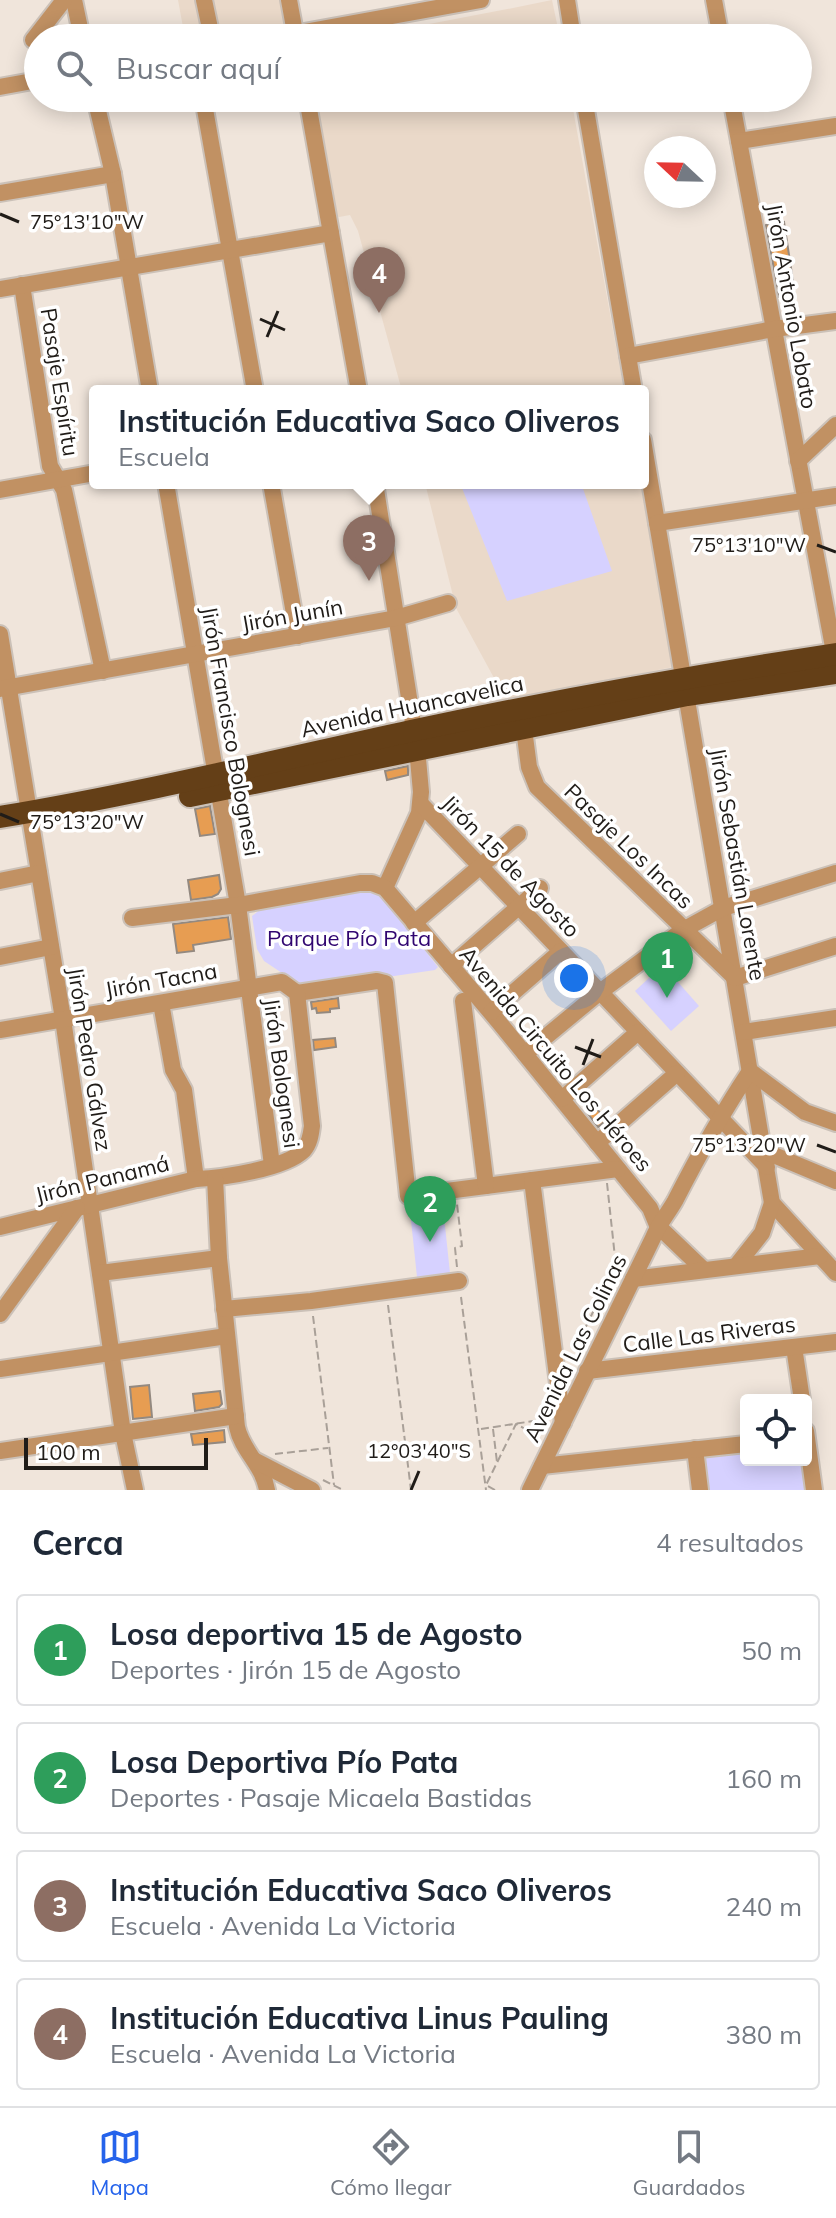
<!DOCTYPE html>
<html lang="es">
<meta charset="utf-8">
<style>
body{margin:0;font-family:Mulish,sans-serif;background:#f6f6f7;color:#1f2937}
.controls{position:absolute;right:24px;bottom:24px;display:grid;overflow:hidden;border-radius:8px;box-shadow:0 4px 20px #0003}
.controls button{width:72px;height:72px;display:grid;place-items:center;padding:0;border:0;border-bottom:2px solid #e0e1e3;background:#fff;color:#1f2937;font:40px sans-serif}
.compass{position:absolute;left:644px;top:136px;width:72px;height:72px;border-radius:50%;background:#fff;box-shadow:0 4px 20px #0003;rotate:292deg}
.scale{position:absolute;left:24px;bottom:20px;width:184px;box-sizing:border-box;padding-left:8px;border:4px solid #201c18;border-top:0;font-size:22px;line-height:28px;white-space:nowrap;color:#201c18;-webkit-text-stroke:6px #fff;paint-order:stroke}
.you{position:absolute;left:574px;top:978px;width:28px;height:28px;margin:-20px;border:6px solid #fff;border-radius:50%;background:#1a73e8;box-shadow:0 0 0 12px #1a73e833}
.badge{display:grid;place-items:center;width:52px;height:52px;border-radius:50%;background:#2563eb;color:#fff;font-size:26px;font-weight:700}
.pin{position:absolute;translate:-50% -66px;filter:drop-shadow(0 2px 4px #0008)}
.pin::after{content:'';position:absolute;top:42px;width:28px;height:24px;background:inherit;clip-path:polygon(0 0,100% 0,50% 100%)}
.popup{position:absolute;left:89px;top:385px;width:560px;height:104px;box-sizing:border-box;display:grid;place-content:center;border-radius:8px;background:#fff;filter:drop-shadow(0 2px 6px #0005);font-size:26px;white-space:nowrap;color:#747a83}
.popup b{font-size:30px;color:#1f2937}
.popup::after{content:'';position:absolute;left:50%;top:100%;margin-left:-16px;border:16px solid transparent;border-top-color:#fff}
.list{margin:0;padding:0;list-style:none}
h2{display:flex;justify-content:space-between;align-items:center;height:104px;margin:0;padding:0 32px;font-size:34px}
h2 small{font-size:26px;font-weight:400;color:#747a83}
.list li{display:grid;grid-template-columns:52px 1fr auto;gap:24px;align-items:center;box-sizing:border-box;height:112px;margin:0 16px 16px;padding:0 16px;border:2px solid #e0e1e3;border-radius:8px}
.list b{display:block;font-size:30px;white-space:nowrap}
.list p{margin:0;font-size:26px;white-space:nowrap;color:#747a83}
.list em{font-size:26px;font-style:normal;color:#747a83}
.icon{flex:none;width:44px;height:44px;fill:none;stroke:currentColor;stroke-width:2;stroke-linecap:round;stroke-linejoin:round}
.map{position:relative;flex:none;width:836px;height:1490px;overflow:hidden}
.search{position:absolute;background:#fff;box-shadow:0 4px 20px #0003;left:24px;right:24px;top:24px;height:88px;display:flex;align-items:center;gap:20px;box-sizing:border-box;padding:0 28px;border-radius:44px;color:#747a83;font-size:30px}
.sheet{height:616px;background:#fff}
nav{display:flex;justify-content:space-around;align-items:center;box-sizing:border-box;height:112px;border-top:2px solid #e0e1e3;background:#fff;font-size:22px;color:#747a83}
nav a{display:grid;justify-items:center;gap:4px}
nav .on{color:#2563eb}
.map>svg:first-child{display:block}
</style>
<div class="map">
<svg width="836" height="1490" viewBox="0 0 836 1490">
<rect width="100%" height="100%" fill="#f0e5db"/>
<!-- built -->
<g fill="#ead9c9">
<path d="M 178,0 L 283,0 L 287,24 L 218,38 L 185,38 Z"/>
<path d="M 552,0 L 560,38 L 356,38 L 513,8 Z"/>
<path d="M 315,98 L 571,98 L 624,391 L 402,391 L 358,231 L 350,215 L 339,217 L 333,214 Z"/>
<path d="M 425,483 L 641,483 L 673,667 L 506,700 L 456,608 Z"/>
</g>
<!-- green -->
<g fill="#d6d1ff">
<path d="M 460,483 L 581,483 L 612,571 L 507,601 Z"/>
<path d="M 367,890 L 384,898 L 438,967 L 435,970 L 306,989 L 264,961 L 257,949 L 252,916 L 261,909 Z"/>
<path d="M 663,965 L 699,1006 L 671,1031 L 635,991 Z"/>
<path d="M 443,1207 L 450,1273 L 417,1277 L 410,1211 Z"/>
<path d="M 746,1453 L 746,1460 L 800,1460 L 805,1490 L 707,1490 L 704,1457 Z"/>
</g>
<!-- building -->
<g fill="#e79d52" stroke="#938980" stroke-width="2">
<path d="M 784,222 L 793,281 L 788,281 L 790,296 L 779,297 L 766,225 Z"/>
<path d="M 408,766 L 408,775 L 387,780 L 385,771 Z"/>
<path d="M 210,806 L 215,834 L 200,836 L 195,809 Z"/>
<path d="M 219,875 L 221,889 L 218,894 L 212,897 L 191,900 L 188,880 Z"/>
<path d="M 228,917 L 231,939 L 193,945 L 194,951 L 177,953 L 173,924 Z"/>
<path d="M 338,998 L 339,1008 L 330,1009 L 330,1012 L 317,1013 L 316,1008 L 312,1009 L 311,1002 Z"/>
<path d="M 335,1038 L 336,1047 L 314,1050 L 313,1040 Z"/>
<path d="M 594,1105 L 601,1114 L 604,1112 L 609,1118 L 598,1127 L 586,1111 Z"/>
<path d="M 149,1385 L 152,1417 L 133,1419 L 130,1387 Z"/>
<path d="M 220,1391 L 222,1404 L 219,1407 L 195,1411 L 193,1394 Z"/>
<path d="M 224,1430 L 225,1442 L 193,1445 L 191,1434 Z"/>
</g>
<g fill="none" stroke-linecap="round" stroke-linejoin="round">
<defs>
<g id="minor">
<path d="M 74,0 L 82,38"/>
<path d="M 204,0 L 212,38"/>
<path d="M 289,0 L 296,38"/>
<path d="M 567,0 L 573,38"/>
<path d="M 714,0 L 721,38"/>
<path d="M 271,38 L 481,0"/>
<path d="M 33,40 L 64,0"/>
<path d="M 0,87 L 38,80"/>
<path d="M 95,98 L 113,174 L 150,391"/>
<path d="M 203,98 L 255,391"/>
<path d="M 307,98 L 359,391"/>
<path d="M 584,98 L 634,391"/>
<path d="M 731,98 L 836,663"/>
<path d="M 739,141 L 836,126"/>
<path d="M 0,193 L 113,174"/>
<path d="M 22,285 L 50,466 L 64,490 L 103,671"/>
<path d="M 0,289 L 331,233"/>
<path d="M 628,356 L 774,329 L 836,321"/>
<path d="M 643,440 L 772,1203 L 836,1273"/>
<path d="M 798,461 L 836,425"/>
<path d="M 166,483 L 238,905 L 272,1165"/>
<path d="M 271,483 L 298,636"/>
<path d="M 375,483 L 417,748 L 421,792 L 419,813 L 385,888"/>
<path d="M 0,490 L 95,473"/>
<path d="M 657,523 L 836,496"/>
<path d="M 0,634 L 63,1019 L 123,1433 L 135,1490"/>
<path d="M 0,689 L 396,618 L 448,603"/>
<path d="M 524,729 L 529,767 L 537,787 L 735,978 L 836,946"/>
<path d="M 421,804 L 767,1167"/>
<path d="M 0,881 L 39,873"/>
<path d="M 132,918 L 238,905 L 360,883 L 372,883 L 385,888 L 498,1021 L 650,1208 L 657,1225 L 704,1270"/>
<path d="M 414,923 L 518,834"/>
<path d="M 0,957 L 51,947"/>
<path d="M 451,966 L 540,888"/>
<path d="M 297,993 L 377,981 L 385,983 L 408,1196 L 618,1169"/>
<path d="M 463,1001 L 486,1186"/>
<path d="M 161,1003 L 173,1070 L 184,1090 L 196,1179"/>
<path d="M 491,1012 L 561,951"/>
<path d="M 0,1030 L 282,982 L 297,993 L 312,1126 C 311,1134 310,1143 304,1150 C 285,1169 222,1178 196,1179 L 0,1227"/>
<path d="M 744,1032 L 836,1018"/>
<path d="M 525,1054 L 600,992 L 683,930 L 723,908 L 836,873"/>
<path d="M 562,1099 L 638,1032"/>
<path d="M 597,1143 L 677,1073"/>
<path d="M 764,1151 L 836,1181"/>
<path d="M 215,1178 L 219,1258 L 237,1427 C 242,1451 263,1465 267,1490"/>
<path d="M 532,1180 L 563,1423"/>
<path d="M 736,1266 L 762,1233 L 772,1203"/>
<path d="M 100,1273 L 219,1258"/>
<path d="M 633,1279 L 820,1256"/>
<path d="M 224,1309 L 311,1301 L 459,1281"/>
<path d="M 0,1314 L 77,1208"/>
<path d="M 794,1347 L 802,1400"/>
<path d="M 0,1369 L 227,1336"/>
<path d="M 587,1371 L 836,1342"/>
<path d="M 806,1431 L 814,1490"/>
<path d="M 695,1449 L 700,1490"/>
<path d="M 0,1451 L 236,1416"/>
<path d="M 256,1461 L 312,1490"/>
<path d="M 542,1466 L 746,1444"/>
<path d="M 530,1490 L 653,1238 C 659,1223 667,1215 675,1201 C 698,1156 722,1113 750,1071 L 805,1112 L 836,1123"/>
</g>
<g id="highway">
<path d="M 190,796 L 687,695 L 836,673"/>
<path d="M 0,817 C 138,794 274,761 411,731 C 552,701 694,676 836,654"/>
</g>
</defs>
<!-- minor casing -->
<use href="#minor" stroke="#cbc1b8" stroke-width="20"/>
<!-- highway casing -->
<use href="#highway" stroke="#cbc1b8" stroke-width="26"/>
<!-- path -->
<g stroke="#a9a098" stroke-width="2" stroke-dasharray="8 4" stroke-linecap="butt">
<path d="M 607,1183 L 617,1276"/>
<path d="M 457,1267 L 455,1248 L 462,1246 L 457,1204"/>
<path d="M 461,1297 L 486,1490"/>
<path d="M 388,1305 L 411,1490"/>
<path d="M 313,1316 L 334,1485"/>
<path d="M 569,1361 L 616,1265"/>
<path d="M 481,1429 L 540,1420 L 545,1423"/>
<path d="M 493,1429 L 497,1462"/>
<path d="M 534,1432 L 545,1409"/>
<path d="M 275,1454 L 328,1448"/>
<path d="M 323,1480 L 343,1490"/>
<path d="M 495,1490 L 486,1485 L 516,1424 L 540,1437"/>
</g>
<!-- minor -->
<use href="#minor" stroke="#c19163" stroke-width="16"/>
<!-- highway -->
<use href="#highway" stroke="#643f17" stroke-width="22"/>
</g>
<!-- ticks -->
<path fill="none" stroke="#201c18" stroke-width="3" d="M 0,214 L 19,222M 260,319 L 285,330M 267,337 L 278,311M 817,545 L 836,552M 0,814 L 19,822M 575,1047 L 601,1057M 583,1065 L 593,1039M 817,1145 L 836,1152M 411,1490 L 419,1471"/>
<g text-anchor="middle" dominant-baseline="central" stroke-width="7" stroke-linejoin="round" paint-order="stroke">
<!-- street labels -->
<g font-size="22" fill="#201c18" stroke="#fff">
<text transform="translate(792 306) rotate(80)">Jirón Antonio Lobato</text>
<text transform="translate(60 382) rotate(81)">Pasaje Espíritu</text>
<text transform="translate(292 615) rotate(-10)">Jirón Junín</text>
<text transform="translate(412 706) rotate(-12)">Avenida Huancavelica</text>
<text transform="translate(231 731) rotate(80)">Jirón Francisco Bolognesi</text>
<text transform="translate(629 846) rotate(44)">Pasaje Los Incas</text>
<text transform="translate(738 864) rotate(80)">Jirón Sebastián Lorente</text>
<text transform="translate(511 866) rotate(46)">Jirón 15 de Agosto</text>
<text transform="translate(161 980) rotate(-10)">Jirón Tacna</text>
<text transform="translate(90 1059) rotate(81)">Jirón Pedro Gálvez</text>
<text transform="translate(556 1059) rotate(50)">Avenida Circuito Los Héroes</text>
<text transform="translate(282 1073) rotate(82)">Jirón Bolognesi</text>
<text transform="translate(102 1179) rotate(-14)">Jirón Panamá</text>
<text transform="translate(709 1334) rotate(-7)">Calle Las Riveras</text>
<text transform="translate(575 1348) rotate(-64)">Avenida Las Colinas</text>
</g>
<!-- park labels -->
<g font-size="22" fill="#300570" stroke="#fff">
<text x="349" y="938">Parque Pío Pata</text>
</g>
</g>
<g font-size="20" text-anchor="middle" fill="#201c18" stroke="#fff" stroke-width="7" stroke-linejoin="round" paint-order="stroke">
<text x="87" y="229">75°13'10"W</text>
<text x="749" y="552">75°13'10"W</text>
<text x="87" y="829">75°13'20"W</text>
<text x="749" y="1152">75°13'20"W</text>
<text x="419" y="1458">12°03'40"S</text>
</g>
</svg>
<div class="controls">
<button><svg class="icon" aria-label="locate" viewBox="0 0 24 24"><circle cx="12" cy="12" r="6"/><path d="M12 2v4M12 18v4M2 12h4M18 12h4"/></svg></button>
</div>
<svg class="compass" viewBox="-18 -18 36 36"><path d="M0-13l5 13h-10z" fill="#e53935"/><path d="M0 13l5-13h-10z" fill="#747a83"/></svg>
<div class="scale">100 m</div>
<div class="you"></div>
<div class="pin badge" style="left:667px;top:998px;background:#2e9e5b">1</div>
<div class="pin badge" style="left:430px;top:1242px;background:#2e9e5b">2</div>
<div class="pin badge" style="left:369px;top:581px;background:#8d6e63">3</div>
<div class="popup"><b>Institución Educativa Saco Oliveros</b>Escuela</div>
<div class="pin badge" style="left:379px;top:313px;background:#8d6e63">4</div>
<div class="search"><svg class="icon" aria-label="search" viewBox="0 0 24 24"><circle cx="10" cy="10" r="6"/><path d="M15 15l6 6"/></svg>Buscar aquí</div>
</div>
<section class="sheet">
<h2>Cerca<small>4 resultados</small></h2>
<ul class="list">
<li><span class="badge" style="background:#2e9e5b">1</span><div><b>Losa deportiva 15 de Agosto</b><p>Deportes · Jirón 15 de Agosto</p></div><em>50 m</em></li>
<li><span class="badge" style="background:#2e9e5b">2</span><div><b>Losa Deportiva Pío Pata</b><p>Deportes · Pasaje Micaela Bastidas</p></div><em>160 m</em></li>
<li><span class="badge" style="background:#8d6e63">3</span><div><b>Institución Educativa Saco Oliveros</b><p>Escuela · Avenida La Victoria</p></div><em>240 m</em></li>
<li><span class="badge" style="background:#8d6e63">4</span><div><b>Institución Educativa Linus Pauling</b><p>Escuela · Avenida La Victoria</p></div><em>380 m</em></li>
</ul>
</section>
<nav>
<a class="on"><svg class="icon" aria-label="map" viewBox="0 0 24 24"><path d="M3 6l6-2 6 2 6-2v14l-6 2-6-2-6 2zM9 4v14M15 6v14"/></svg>Mapa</a>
<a><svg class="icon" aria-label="directions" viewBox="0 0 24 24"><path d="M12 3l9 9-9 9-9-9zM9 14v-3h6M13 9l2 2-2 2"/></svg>Cómo llegar</a>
<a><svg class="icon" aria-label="saved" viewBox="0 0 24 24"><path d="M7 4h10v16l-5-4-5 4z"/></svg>Guardados</a>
</nav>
